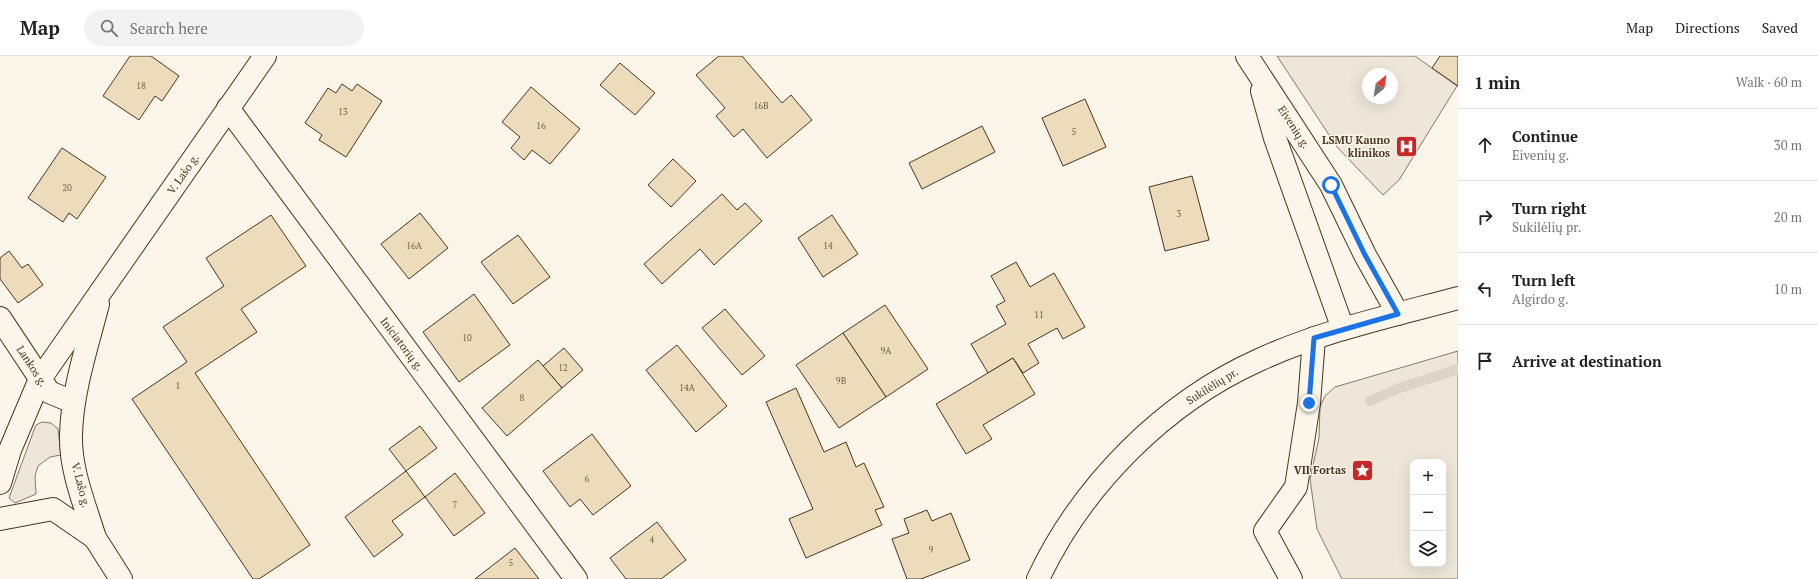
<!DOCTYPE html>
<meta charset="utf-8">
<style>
body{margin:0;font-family:"PT Serif",serif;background:#f2f2f2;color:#222}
.controls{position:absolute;right:12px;bottom:12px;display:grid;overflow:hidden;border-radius:8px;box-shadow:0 4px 16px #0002}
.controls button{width:36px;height:36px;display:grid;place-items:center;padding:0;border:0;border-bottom:1px solid #e0e0e0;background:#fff;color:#222;font:20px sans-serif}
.compass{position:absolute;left:1362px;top:12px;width:36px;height:36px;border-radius:50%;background:#fff;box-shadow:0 4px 16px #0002;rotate:30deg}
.stop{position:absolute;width:12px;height:12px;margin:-9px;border:3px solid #1a73e8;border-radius:50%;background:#fff}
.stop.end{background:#1a73e8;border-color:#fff;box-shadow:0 1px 4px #0008}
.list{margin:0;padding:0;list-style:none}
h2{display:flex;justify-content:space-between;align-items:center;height:52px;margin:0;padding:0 16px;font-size:17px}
h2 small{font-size:13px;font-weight:400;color:#767676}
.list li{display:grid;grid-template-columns:26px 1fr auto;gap:12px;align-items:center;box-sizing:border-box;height:72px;padding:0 16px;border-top:1px solid #e0e0e0}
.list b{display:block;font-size:15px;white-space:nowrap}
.list p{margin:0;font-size:13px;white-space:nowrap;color:#767676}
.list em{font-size:13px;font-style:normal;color:#767676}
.icon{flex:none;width:22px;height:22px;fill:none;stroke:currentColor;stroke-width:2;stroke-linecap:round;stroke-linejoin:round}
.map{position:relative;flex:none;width:1458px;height:523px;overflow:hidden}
header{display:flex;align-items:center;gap:24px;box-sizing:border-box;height:56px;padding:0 20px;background:#fff;border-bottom:1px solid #e0e0e0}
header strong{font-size:19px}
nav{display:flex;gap:22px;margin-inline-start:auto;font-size:14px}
.search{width:280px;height:36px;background:#f2f2f2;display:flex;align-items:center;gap:10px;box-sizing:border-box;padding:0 14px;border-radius:22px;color:#767676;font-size:15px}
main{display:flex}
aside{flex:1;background:#fff}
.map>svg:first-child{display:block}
</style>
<header>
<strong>Map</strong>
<div class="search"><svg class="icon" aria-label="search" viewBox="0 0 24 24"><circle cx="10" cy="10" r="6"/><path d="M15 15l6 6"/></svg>Search here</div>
<nav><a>Map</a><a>Directions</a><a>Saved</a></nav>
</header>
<main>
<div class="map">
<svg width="1458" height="523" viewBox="0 0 1458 523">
<rect width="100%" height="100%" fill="#fbf6e9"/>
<!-- green -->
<g fill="#ede6d9" stroke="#887966" fill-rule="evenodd">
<path d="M 1277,0 L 1415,0 L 1457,30 L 1399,124 L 1383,139 L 1337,91 ZM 1368,18 L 1392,18 L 1392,42 L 1368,42 Z"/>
<path d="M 1458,295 L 1458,523 L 1342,523 L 1317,473 L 1310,423 L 1319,382 L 1320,351 L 1325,340 L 1335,331 ZM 1413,406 L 1443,406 L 1443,508 L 1413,508 Z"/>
<path d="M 42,366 L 51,367 L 58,373 L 61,399 L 50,401 L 38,410 L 35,420 L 36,438 L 15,447 L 9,442 L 34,374 L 36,369 Z"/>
</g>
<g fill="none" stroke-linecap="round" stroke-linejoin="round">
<!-- stream -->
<path stroke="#dcd4c6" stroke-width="10" d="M 1370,345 L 1397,333 L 1458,313"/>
</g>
<!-- building -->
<g fill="#ecdcbc" stroke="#4a3520">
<path d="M 130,0 L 151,0 L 179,20 L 162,45 L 155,40 L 139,64 L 103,40 Z"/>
<path d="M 719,0 L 742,0 L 782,47 L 791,39 L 812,64 L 767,102 L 743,73 L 734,81 L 716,60 L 725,52 L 696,19 Z"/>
<path d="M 1440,0 L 1458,0 L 1458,30 L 1432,12 Z"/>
<path d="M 620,7 L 655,37 L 635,59 L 600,29 Z"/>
<path d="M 342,28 L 352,35 L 357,28 L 382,45 L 346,101 L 319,84 L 322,79 L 305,67 L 328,32 L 336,37 Z"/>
<path d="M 531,31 L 580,73 L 550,108 L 532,94 L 524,104 L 511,92 L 520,81 L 502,66 Z"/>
<path d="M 1085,43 L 1106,91 L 1063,110 L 1042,62 Z"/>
<path d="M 982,70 L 995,96 L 922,133 L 909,107 Z"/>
<path d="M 62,92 L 106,121 L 77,163 L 69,157 L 63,166 L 28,142 Z"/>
<path d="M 673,103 L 696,125 L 671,151 L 648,129 Z"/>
<path d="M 1192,120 L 1209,184 L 1165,195 L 1149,131 Z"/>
<path d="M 722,138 L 737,154 L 745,147 L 762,165 L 714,209 L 700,193 L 662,228 L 644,208 Z"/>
<path d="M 420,157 L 448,192 L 409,223 L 381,188 Z"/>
<path d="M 271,159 L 306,210 L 241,253 L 257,276 L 195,317 L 310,489 L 259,523 L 253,523 L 132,343 L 187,306 L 163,271 L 224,230 L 206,202 Z"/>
<path d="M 832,159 L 858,198 L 823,221 L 798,182 Z"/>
<path d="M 518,179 L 550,221 L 513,248 L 481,206 Z"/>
<path d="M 9,195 L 22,212 L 28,208 L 43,229 L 18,247 L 0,223 L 0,202 Z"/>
<path d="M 1016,206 L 1030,231 L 1054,217 L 1085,271 L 1063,283 L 1057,272 L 1028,288 L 1039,307 L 1023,317 L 1013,302 L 988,317 L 971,288 L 1006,268 L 996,250 L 1005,245 L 991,220 Z"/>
<path d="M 474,238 L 510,289 L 459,326 L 423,276 Z"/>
<path d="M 885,249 L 928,313 L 886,341 L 843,277 Z"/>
<path d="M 725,253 L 765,300 L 742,319 L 702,272 Z"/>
<path d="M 843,277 L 886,341 L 839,372 L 796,309 Z"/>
<path d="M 677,289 L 727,350 L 696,376 L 646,314 Z"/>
<path d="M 564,292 L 583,314 L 562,332 L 543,310 Z"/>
<path d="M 1013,302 L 1035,338 L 983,369 L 992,383 L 966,398 L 936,348 Z"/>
<path d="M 538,304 L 562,332 L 507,380 L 482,352 Z"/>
<path d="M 796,332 L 824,396 L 846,386 L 856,411 L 864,407 L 884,451 L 875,454 L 882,469 L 806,502 L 789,463 L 813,453 L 766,346 Z"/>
<path d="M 420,370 L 437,392 L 406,415 L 389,393 Z"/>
<path d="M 592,378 L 631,430 L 593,459 L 580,443 L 570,451 L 543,415 Z"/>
<path d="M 406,415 L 425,441 L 392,465 L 403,479 L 374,501 L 345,461 Z"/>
<path d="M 455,417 L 485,457 L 454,480 L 425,441 Z"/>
<path d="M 927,454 L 932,465 L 951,457 L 970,504 L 921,523 L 907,523 L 892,483 L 909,477 L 904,463 Z"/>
<path d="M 657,466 L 686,504 L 661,523 L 626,523 L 610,502 Z"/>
<path d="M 515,492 L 539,523 L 475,523 Z"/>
</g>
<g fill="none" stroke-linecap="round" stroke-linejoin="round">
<defs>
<g id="street">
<path d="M 1247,0 L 1331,129 L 1365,199 L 1398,258"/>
<path d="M 1262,35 L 1275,82 L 1343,273"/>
<path d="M 228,52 L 576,523"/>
<path d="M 0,262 L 49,336 L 73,346"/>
<path d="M 0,427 L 10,394 L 40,323 L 265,0"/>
<path d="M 0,463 L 53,453 L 95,482 L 121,523"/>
<path d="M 95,482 C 85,449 70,414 71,379 C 72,335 87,291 98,248"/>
<path d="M 1291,523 L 1265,475 L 1296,431 L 1309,347 L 1314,282"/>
</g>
<path id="secondary" d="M 1038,523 C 1082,429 1165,346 1259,304 C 1322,275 1391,260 1458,242"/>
</defs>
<!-- street casing -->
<use href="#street" stroke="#4a3520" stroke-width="24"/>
<!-- secondary casing -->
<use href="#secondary" stroke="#4a3520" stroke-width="24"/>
<!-- street -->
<use href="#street" stroke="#fbf6e9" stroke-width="22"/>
<!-- secondary -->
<use href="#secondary" stroke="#fbf6e9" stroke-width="22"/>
</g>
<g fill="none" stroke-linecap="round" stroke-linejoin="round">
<!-- route -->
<path stroke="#1a73e8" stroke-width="5" d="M 1309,347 L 1314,282 L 1398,258 L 1365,199 L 1331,129"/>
</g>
<!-- icons -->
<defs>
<symbol id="hospital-square" viewBox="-11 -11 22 22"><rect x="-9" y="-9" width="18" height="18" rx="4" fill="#c62828" stroke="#fbf6e9"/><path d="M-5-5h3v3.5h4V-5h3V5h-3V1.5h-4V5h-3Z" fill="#fff"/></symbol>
<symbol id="sight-square" viewBox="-11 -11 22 22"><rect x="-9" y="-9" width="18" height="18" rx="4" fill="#c62828" stroke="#fbf6e9"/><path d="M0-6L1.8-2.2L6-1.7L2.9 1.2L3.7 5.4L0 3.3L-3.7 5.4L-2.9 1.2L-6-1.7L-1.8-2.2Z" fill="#fff"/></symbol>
</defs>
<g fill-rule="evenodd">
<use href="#hospital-square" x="1394" y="78" width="25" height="25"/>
<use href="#sight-square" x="1350" y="402" width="25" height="25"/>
</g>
<g text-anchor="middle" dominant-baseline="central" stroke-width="3" stroke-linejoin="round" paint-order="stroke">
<!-- number labels -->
<g font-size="9" fill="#725f47">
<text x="141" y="30">18</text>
<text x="761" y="50">16B</text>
<text x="343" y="56">13</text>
<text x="541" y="70">16</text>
<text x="1074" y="76">5</text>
<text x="67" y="132">20</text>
<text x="1179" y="158">3</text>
<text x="414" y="190">16A</text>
<text x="828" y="190">14</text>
<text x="1039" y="259">11</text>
<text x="467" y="282">10</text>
<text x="886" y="295">9A</text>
<text x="563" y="312">12</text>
<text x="841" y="325">9B</text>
<text x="178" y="330">1</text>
<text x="687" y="332">14A</text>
<text x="522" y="342">8</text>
<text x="587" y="423">6</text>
<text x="455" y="449">7</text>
<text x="652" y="484">4</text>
<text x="931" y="494">9</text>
<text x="511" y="507">5</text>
</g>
<!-- street labels -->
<g font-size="11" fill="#4a3520" stroke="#fbf6e9">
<text transform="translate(1294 71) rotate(57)">Eivenių g.</text>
<text transform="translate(183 118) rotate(-55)">V. Lašo g.</text>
<text transform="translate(402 288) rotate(53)">Iniciatorių g.</text>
<text transform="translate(32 310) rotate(57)">Lankos g.</text>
<text transform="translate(1212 330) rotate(-32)">Sukilėlių pr.</text>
<text transform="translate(81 429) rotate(76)">V. Lašo g.</text>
</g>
<!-- poi labels -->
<g font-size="11" font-weight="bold" fill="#4a3520" stroke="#fbf6e9" text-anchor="end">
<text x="1390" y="84">LSMU Kauno<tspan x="1390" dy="13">klinikos</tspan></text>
<text x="1346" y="414">VII Fortas</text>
</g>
</g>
</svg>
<div class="controls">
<button>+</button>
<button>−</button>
<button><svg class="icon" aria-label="layers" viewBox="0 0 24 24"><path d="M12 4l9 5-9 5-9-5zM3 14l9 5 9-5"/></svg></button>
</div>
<svg class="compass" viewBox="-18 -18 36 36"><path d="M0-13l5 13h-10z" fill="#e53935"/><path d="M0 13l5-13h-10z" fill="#767676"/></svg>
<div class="stop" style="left:1331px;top:129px"></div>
<div class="stop end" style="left:1309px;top:347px"></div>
</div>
<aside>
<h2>1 min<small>Walk · 60 m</small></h2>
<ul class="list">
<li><svg class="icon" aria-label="ahead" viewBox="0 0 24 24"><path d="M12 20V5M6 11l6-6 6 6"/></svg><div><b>Continue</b><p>Eivenių g.</p></div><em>30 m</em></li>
<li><svg class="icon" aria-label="right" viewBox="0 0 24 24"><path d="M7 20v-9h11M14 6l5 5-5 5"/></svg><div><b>Turn right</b><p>Sukilėlių pr.</p></div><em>20 m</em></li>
<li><svg class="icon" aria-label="left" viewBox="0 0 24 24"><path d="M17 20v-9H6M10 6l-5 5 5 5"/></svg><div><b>Turn left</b><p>Algirdo g.</p></div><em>10 m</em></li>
<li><svg class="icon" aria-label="arrive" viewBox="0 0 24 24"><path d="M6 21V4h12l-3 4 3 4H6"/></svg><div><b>Arrive at destination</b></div></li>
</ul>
</aside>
</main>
